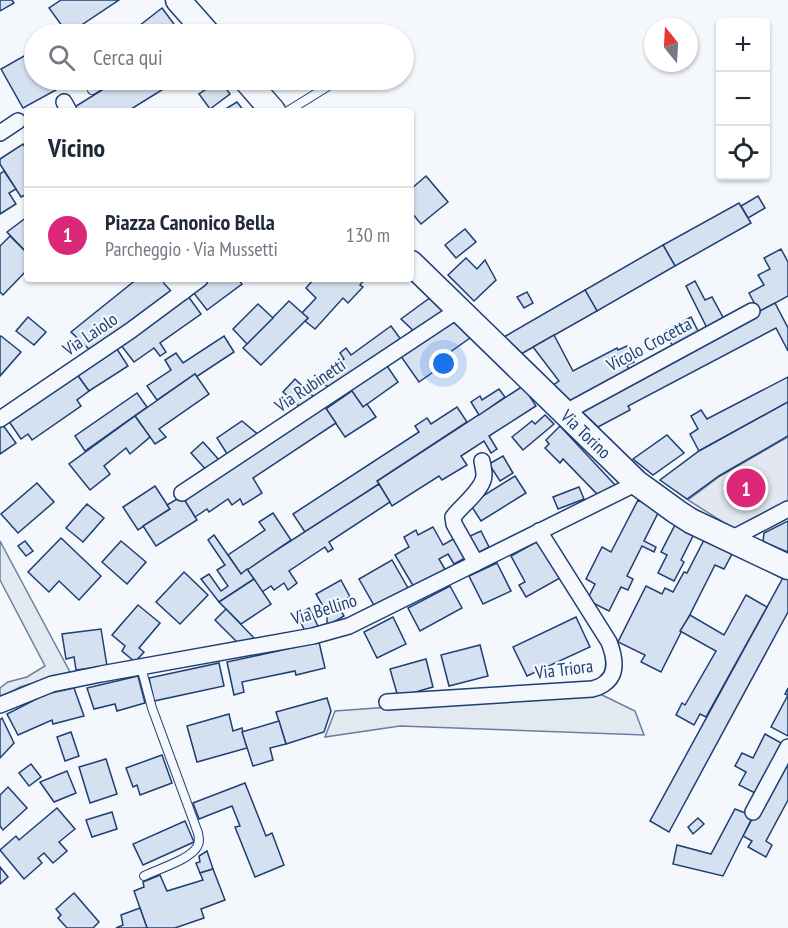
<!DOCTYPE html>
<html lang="it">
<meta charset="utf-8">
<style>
body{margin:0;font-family:"PT Sans Narrow",sans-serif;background:#f2f2f3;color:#1f2937}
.controls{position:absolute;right:18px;top:18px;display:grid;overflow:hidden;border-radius:6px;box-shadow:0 2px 4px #0004}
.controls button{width:54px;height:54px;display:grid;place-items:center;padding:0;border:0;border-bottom:2px solid #e0e1e3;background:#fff;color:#1f2937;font:30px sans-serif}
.compass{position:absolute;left:644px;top:18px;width:54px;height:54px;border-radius:50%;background:#fff;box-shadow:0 2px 4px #0004;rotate:342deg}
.you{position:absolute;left:444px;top:364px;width:21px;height:21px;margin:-15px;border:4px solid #fff;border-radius:50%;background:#1a73e8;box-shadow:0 0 0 9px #1a73e833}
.badge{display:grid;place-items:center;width:39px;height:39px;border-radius:50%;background:#db2777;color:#fff;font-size:20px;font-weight:700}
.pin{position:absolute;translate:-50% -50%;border:3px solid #fff;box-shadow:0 2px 6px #0006}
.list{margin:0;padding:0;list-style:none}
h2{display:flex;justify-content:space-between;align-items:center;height:78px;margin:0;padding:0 24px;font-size:26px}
h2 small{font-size:20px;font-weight:400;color:#747a83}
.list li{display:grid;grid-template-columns:39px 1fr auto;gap:18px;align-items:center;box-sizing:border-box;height:96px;padding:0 24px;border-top:2px solid #e0e1e3}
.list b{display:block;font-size:22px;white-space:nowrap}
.list p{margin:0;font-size:20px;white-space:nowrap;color:#747a83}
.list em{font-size:20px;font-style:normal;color:#747a83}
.icon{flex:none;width:33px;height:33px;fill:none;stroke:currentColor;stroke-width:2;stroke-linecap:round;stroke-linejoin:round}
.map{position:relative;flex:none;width:788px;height:928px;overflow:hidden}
.search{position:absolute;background:#fff;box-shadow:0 2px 4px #0004;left:24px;top:24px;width:390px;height:66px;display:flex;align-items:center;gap:15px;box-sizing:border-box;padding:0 21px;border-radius:33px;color:#747a83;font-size:22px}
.panel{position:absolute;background:#fff;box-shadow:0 2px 4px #0004;left:24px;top:108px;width:390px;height:174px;border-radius:6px}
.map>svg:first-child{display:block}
</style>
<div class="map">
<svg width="788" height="928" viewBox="0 0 788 928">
<rect width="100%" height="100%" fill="#f4f7fb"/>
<!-- green -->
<g fill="#e3e9f0" stroke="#687fa3" stroke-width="1.5">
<path d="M 0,541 L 70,672 L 20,687 L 0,698 L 0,688 L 8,682 L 27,677 L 45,666 L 0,580 Z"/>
<path d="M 596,692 L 635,711 L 644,735 L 400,726 L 325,737 L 335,711 Z"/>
</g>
<!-- parking -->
<path fill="#e3e8f0" stroke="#687fa3" stroke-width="1.5" d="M 788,437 L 788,501 L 734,529 L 688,500 L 720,476 Z"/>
<!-- building -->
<g fill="#d5e0f0" stroke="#1d3f73" stroke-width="1.5">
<path d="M 0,0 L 12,0 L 14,3 L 0,11 Z"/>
<path d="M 61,0 L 119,0 L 68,34 L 49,8 Z"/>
<path d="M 162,8 L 177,28 L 169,34 L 131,34 L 130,33 Z"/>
<path d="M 33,51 L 34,80 L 50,80 L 56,90 L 23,108 L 1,69 Z"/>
<path d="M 118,80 L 178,80 L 128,111 L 75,111 L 73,108 Z"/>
<path d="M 220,80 L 230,94 L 210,109 L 199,94 Z"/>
<path d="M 237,102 L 244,111 L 222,111 Z"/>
<path d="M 23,144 L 27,151 L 27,194 L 21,197 L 0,164 L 0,159 Z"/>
<path d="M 4,171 L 16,189 L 9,193 L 16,204 L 0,214 L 0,174 Z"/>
<path d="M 426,176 L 448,202 L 421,224 L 411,212 L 411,189 Z"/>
<path d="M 758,196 L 765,208 L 748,218 L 741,206 Z"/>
<path d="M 739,203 L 751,223 L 675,266 L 663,245 Z"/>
<path d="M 27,217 L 27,253 L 7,232 Z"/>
<path d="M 465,229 L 476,242 L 456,258 L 445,245 Z"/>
<path d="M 10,236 L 27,253 L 27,270 L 3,295 L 0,292 L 0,246 Z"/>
<path d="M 663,245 L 675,266 L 597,311 L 585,290 Z"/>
<path d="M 781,249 L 788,262 L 788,296 L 759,312 L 749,293 L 764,285 L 758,275 L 770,269 L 764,258 Z"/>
<path d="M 466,258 L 477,269 L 485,260 L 496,280 L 474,301 L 448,275 Z"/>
<path d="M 137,279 L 165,279 L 175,289 L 91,351 L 71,332 Z"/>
<path d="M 210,279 L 238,279 L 242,284 L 207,310 L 193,292 Z"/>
<path d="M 314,279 L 365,279 L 360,285 L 363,287 L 348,303 L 343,298 L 315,329 L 305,321 L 308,318 L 302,313 L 316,298 L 306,288 Z"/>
<path d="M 695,281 L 705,300 L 712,297 L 725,321 L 708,330 L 686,286 Z"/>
<path d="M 585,290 L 597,311 L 521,354 L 504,337 Z"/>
<path d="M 527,292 L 533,303 L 524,308 L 517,297 Z"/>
<path d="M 188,296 L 201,314 L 160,343 L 166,352 L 160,356 L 154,348 L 134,362 L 120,344 Z"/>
<path d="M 431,297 L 447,313 L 417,334 L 401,319 Z"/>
<path d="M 289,301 L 308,318 L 261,365 L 243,348 Z"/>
<path d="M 775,303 L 788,328 L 788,351 L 776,328 L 628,406 L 630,410 L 598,427 L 578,408 Z"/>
<path d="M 258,304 L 273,318 L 247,344 L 233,329 Z"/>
<path d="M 28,317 L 46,332 L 34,345 L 16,331 Z"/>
<path d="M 691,317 L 700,335 L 674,349 L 665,331 Z"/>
<path d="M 453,319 L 470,338 L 442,358 L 446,363 L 419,382 L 400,355 Z"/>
<path d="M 391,326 L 402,341 L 333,390 L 316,379 L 344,359 L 340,353 L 346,348 L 351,355 Z"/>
<path d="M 554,335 L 573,371 L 617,348 L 618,350 L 627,346 L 634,362 L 627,365 L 630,373 L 573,404 L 553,385 L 559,381 L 533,347 Z"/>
<path d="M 1,336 L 21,352 L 0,376 L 0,337 Z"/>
<path d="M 224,336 L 234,352 L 196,377 L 195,374 L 157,400 L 147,386 L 171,370 L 165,360 L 176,353 L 183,363 Z"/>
<path d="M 115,346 L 128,366 L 89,391 L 76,373 Z"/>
<path d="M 385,363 L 398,382 L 363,407 L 349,388 Z"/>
<path d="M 76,373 L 89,391 L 77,400 L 81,406 L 32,440 L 28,434 L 21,439 L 8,420 Z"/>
<path d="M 195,374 L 209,394 L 159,429 L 166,437 L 155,444 L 135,416 Z"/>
<path d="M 788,377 L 788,402 L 699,451 L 690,434 L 698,429 L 691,416 L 701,410 L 707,419 Z"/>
<path d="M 295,379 L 315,398 L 299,406 L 283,392 Z"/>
<path d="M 523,386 L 536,406 L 489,436 L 497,449 L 491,453 L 484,441 L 461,456 L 467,465 L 442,480 L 439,476 L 392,506 L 377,481 Z"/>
<path d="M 499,389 L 505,397 L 479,415 L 471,402 L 480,396 L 482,400 Z"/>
<path d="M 352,391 L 363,407 L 367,404 L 376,417 L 345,437 L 326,409 Z"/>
<path d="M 137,393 L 147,407 L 85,451 L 75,436 Z"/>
<path d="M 788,402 L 788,436 L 719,476 L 687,499 L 660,480 L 699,451 Z"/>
<path d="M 323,404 L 336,423 L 253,478 L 262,493 L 243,505 L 240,499 L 232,505 L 228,499 L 209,512 L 207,509 L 195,517 L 183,498 Z"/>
<path d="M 457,407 L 467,422 L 377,481 L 379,484 L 305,532 L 293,514 L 419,432 L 415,426 L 427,418 L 431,424 Z"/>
<path d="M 545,415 L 554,424 L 523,450 L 512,437 L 532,421 L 535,424 Z"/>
<path d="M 135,416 L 150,437 L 130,454 L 126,448 L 104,466 L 110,474 L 90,490 L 69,464 Z"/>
<path d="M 242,421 L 260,436 L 229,457 L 217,438 Z"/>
<path d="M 2,424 L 16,443 L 0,454 L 0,425 Z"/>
<path d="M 560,426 L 616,486 L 597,494 L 563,459 L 560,463 L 545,448 L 549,444 L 546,440 Z"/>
<path d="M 667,435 L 684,453 L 653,475 L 633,459 Z"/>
<path d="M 203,442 L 220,461 L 208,472 L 191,453 Z"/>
<path d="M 503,456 L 513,473 L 500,481 L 489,464 Z"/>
<path d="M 515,476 L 526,493 L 481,521 L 470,504 Z"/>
<path d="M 37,483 L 54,502 L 18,533 L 1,514 Z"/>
<path d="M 379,484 L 390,502 L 329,542 L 333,549 L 328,552 L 325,547 L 289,571 L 297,583 L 288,590 L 284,583 L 274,590 L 271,586 L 262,592 L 247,569 Z"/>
<path d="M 155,486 L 170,509 L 138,530 L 123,507 Z"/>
<path d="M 579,487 L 584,499 L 558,509 L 553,497 Z"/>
<path d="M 182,496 L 197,520 L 156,546 L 143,526 L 170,509 L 167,505 Z"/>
<path d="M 638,500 L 659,511 L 644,541 L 656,547 L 654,552 L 642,546 L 627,576 L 633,579 L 628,590 L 621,587 L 609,611 L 587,600 L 595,584 L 586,579 L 602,547 L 611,552 Z"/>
<path d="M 87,504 L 104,518 L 83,542 L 66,528 Z"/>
<path d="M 273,513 L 291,540 L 241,574 L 228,555 L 265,530 L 259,522 Z"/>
<path d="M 788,521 L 788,552 L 763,542 L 764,533 Z"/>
<path d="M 675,525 L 694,534 L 681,560 L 684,562 L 674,581 L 658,573 L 667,555 L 661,552 Z"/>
<path d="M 433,527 L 443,545 L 455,538 L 467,557 L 454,564 L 448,554 L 439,559 L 446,571 L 415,589 L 395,555 L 409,547 L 404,537 L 416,530 L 418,535 Z"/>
<path d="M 481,531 L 489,547 L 478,553 L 470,536 Z"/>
<path d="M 214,535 L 241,574 L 247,569 L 254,579 L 219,602 L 201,579 L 209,574 L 221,591 L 228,586 L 217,570 L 225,565 L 208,540 Z"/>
<path d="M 61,538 L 101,576 L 79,600 L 59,581 L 49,592 L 28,572 Z"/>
<path d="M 540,540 L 560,578 L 526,597 L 519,585 L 525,582 L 511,556 Z"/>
<path d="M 704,540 L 732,554 L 724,569 L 715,565 L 661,672 L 641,662 L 645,655 L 618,642 L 646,586 L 662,594 L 665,588 L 673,592 L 684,572 L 687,573 Z"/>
<path d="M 25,541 L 33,551 L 26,556 L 18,546 Z"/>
<path d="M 121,541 L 146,562 L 127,584 L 102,562 Z"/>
<path d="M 392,560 L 408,588 L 375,607 L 359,579 Z"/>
<path d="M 497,563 L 511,591 L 483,604 L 469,576 Z"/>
<path d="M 184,572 L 208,595 L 180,624 L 156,602 Z"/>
<path d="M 785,574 L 788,576 L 788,612 L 669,832 L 650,821 Z"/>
<path d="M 254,579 L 271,604 L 241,624 L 219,602 Z"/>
<path d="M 341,580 L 350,597 L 337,604 L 344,616 L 327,626 L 327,613 L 316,594 Z"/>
<path d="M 450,586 L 462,608 L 420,631 L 408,608 Z"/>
<path d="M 746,595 L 767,607 L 706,717 L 700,714 L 694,725 L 676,715 L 682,703 L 685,705 L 716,651 L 680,631 L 690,615 L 724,635 Z"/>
<path d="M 138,605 L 160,623 L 139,648 L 144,652 L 135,662 L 122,651 L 125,646 L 112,635 Z"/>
<path d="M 309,608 L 319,628 L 305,631 L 297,615 Z"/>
<path d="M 226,609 L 256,640 L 239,644 L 215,620 Z"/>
<path d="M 393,617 L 406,644 L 377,658 L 364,632 Z"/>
<path d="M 576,617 L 590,647 L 527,676 L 513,647 Z"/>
<path d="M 101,629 L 107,666 L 76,670 L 74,657 L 66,659 L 62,634 Z"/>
<path d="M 319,642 L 325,668 L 296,675 L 295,671 L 242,682 L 244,692 L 234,695 L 227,662 Z"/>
<path d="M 480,645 L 488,676 L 449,686 L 441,655 Z"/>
<path d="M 426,659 L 433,687 L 398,697 L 390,669 Z"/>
<path d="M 219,663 L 224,686 L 154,701 L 149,678 Z"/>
<path d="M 138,676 L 145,703 L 117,711 L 115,704 L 94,709 L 87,688 Z"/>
<path d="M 74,688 L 84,716 L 53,724 L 52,720 L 18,735 L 7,714 L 46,694 Z"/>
<path d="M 788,688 L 788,736 L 771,727 L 788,695 L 785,694 Z"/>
<path d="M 327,698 L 331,711 L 324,732 L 286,744 L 276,712 Z"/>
<path d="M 229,714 L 233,731 L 242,728 L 247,748 L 197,762 L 187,726 Z"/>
<path d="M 2,718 L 14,743 L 0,758 L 0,720 Z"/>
<path d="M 279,721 L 286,744 L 270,748 L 273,760 L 253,766 L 242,732 Z"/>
<path d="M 71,732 L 79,756 L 65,761 L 57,737 Z"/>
<path d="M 765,734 L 783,744 L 757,794 L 739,785 L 746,772 L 735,766 L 742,753 L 753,758 Z"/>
<path d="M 788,752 L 788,800 L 766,841 L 772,845 L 766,857 L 748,847 L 752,841 L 743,836 Z"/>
<path d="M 162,755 L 172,783 L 140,795 L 137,785 L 133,787 L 126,768 Z"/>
<path d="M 106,759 L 117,794 L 90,803 L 79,767 Z"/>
<path d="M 31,764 L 41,777 L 29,786 L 19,773 Z"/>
<path d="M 67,771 L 76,793 L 54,802 L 40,782 Z"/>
<path d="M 245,783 L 266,836 L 272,833 L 284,865 L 255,877 L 235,827 L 240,826 L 232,806 L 199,819 L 193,803 Z"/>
<path d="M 8,787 L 27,808 L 3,830 L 0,826 L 0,795 Z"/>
<path d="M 57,808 L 75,829 L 59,842 L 67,851 L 53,863 L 44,853 L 38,858 L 42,863 L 24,879 L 0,850 L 16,836 L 19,840 Z"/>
<path d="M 735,809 L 753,816 L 723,876 L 673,864 L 677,845 L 711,854 Z"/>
<path d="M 112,812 L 117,829 L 92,837 L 86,820 Z"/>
<path d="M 698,818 L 704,824 L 693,834 L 688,827 Z"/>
<path d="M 185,821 L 194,842 L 143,865 L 133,844 Z"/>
<path d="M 207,851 L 213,869 L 200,873 L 196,863 L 200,862 L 199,856 Z"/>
<path d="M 0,867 L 8,877 L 0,884 Z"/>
<path d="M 213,869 L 225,900 L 201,909 L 204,918 L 175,928 L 147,928 L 134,891 L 144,887 L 143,882 L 160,875 L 167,891 L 203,880 L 200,873 Z"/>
<path d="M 74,893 L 99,922 L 93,928 L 67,928 L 58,918 L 61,915 L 56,909 Z"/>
<path d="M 140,908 L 147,928 L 116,928 L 123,925 L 121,915 Z"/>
</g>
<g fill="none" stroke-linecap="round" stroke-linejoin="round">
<defs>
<g id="service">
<path d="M 180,34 L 195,25"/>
<path d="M 92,90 L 108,80"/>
<path d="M 288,111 L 338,80"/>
<path d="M 141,667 L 152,708 L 198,833 C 199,838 200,842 197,847 C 189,860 158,869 144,876"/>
</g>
<g id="minor">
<path d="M 64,102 L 69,111"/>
<path d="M 0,133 L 18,121"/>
<path d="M 171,279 L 183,292"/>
<path d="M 564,413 L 752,311"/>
<path d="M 0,419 L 130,331 L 200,279"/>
<path d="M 182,493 L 458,310"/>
<path d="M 729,540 L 788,509"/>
<path d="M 476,563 L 454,524 L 453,517 C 462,505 484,489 484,475 C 484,471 483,466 482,461"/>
<path d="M 387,702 L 592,689 C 596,688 602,686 605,683 C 619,673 614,655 609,642 L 539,531"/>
<path d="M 0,705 L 52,684 L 101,674 L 313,636 L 349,626 L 637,483"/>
<path d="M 753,812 L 788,747"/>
</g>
<g id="primary">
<path d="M 178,0 L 208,34"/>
<path d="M 246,80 L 273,111"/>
<path d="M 411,263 L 637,483 L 677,512 L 691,521 L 788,567"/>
</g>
</defs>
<!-- service casing -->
<use href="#service" stroke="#1d3f73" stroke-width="10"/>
<!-- minor casing -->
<use href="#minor" stroke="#1d3f73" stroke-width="18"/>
<!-- primary casing -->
<use href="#primary" stroke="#1d3f73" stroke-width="27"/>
<!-- service -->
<use href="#service" stroke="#f4f7fb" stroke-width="8"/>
<!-- minor -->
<use href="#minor" stroke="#f4f7fb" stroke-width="15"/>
<!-- primary -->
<use href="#primary" stroke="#f4f7fb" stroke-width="24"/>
</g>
<g text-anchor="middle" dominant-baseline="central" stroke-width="4.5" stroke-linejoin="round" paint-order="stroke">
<!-- street labels -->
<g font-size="18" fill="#1d3f73" stroke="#f4f7fb">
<text transform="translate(90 334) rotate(-34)">Via Laiolo</text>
<text transform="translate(649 344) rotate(-28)">Vicolo Crocetta</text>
<text transform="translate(310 385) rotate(-34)">Via Rubinetti</text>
<text transform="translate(586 434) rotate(44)">Via Torino</text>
<text transform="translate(324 609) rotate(-17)">Via Bellino</text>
<text transform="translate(564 669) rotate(-7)">Via Triora</text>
</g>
</g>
</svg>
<div class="controls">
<button>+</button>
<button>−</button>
<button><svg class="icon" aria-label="locate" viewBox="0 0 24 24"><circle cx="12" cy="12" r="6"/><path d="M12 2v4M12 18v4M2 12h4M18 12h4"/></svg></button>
</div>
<svg class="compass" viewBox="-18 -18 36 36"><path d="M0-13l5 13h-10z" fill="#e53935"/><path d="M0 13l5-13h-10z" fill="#747a83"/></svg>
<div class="you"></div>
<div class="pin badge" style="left:746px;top:488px">1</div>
<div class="search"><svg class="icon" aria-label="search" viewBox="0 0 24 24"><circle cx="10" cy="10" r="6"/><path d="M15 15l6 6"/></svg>Cerca qui</div>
<section class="panel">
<h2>Vicino<small></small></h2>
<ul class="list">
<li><span class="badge">1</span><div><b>Piazza Canonico Bella</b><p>Parcheggio · Via Mussetti</p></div><em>130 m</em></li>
</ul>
</section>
</div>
